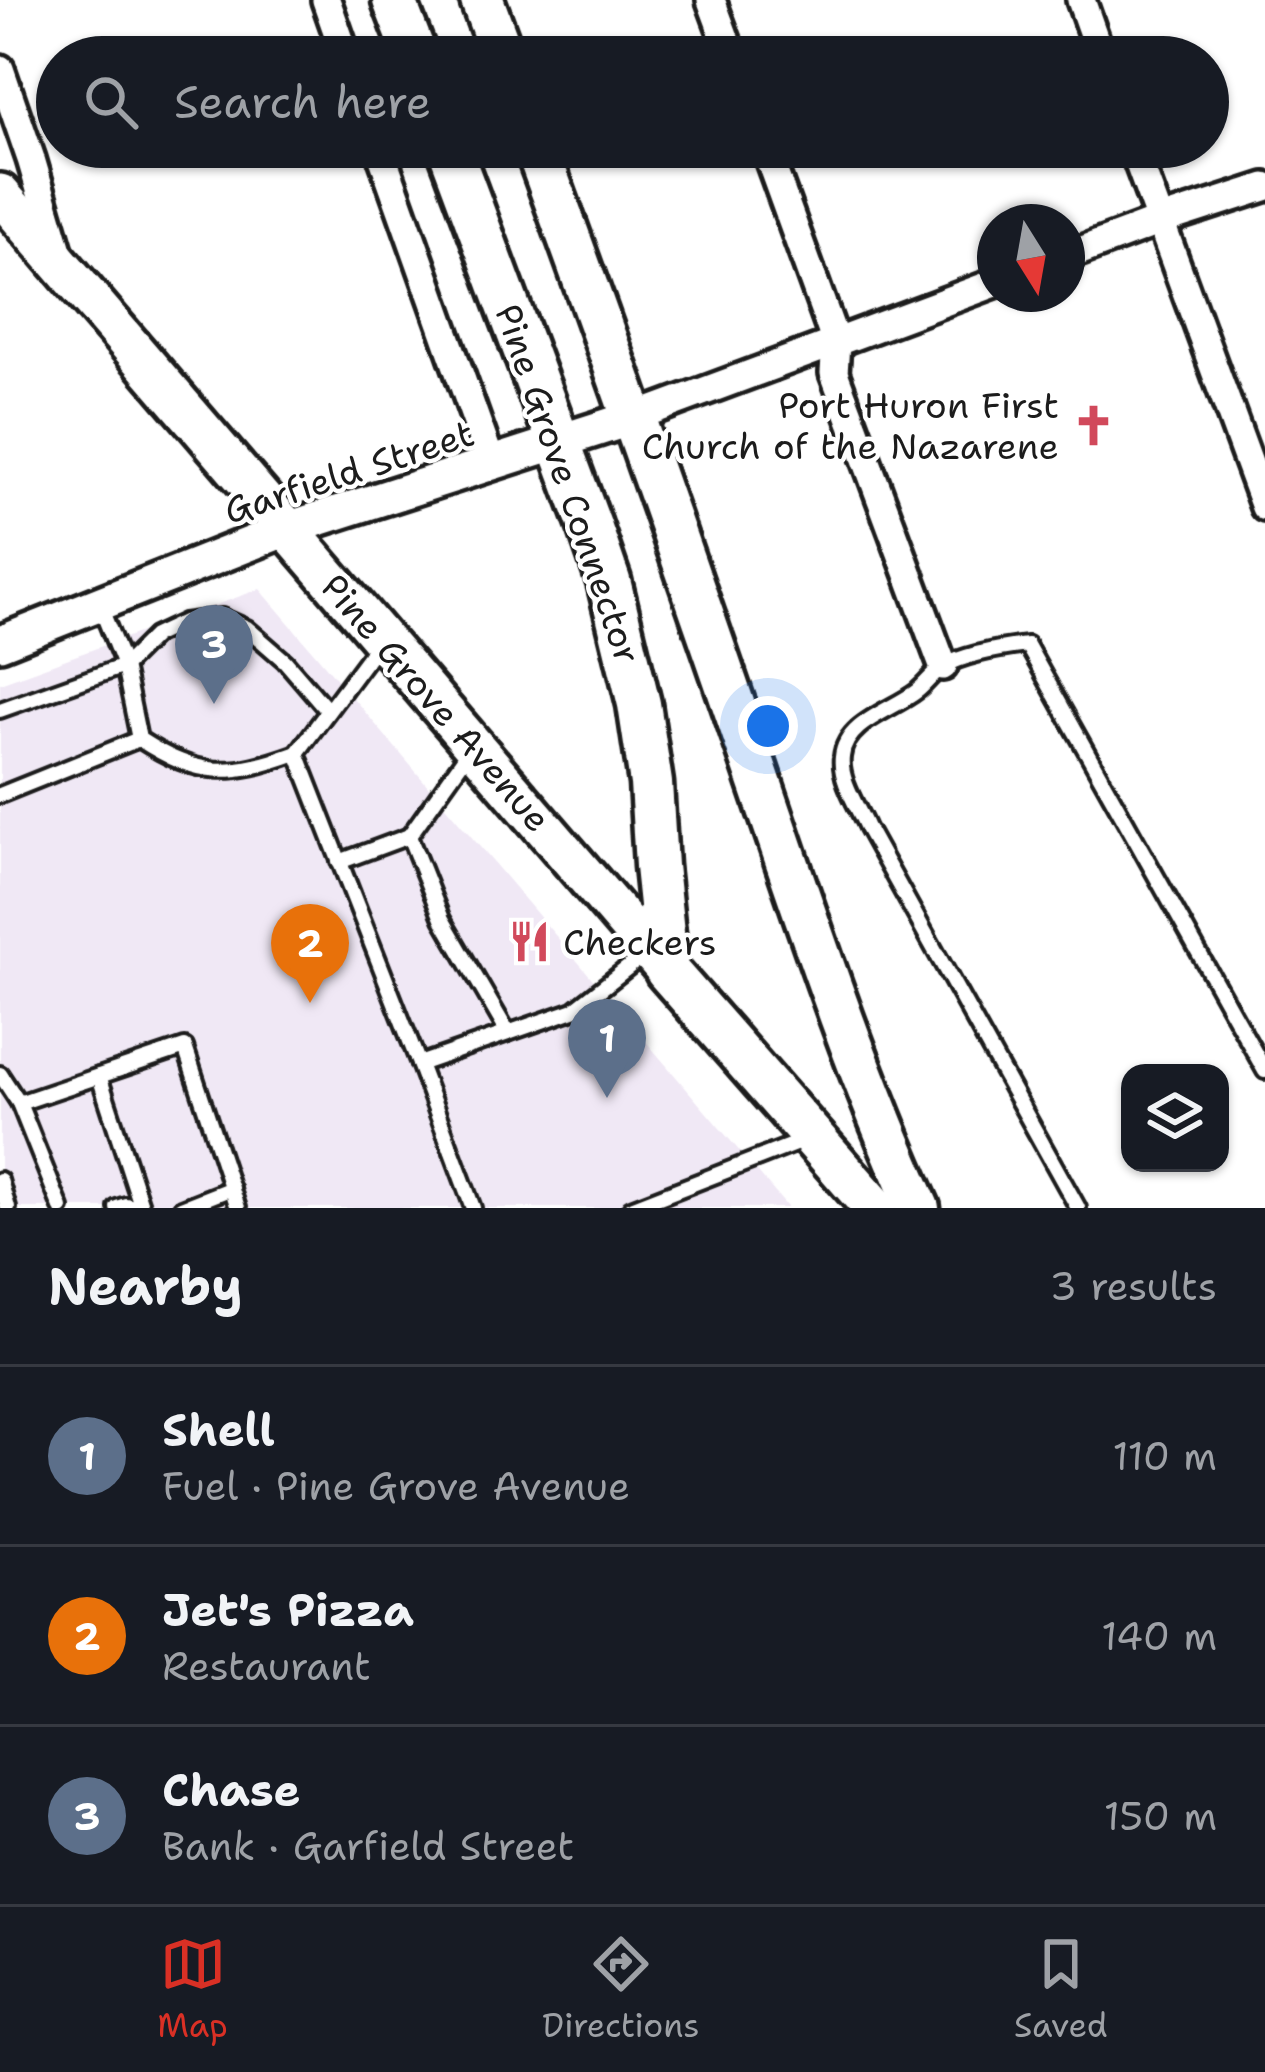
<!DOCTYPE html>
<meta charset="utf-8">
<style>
body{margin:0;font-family:"Shantell Sans",sans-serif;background:#20242c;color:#f1f3f6}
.controls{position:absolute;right:36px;bottom:36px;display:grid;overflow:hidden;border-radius:24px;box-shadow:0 3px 9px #0004}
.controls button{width:108px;height:108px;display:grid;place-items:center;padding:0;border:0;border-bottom:3px solid #363941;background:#171b24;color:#f1f3f6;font:60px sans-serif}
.compass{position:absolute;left:977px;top:204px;width:108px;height:108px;border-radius:50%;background:#171b24;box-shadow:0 3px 9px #0004;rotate:169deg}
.you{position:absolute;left:768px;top:726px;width:42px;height:42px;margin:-30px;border:9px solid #fff;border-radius:50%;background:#1a73e8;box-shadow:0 0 0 18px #1a73e833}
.badge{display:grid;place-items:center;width:78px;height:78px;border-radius:50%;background:#d93025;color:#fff;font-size:39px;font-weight:700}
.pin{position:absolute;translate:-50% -99px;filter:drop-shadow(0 3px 6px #0008)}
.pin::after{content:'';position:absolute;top:63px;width:42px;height:36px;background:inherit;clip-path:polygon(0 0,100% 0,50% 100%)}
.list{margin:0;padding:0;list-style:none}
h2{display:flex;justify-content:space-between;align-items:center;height:156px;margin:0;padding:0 48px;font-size:51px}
h2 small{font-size:39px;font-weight:400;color:#9ea1a6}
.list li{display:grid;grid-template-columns:78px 1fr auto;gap:36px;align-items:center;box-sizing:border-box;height:180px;padding:0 48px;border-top:3px solid #363941}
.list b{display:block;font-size:45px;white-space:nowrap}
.list p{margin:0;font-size:39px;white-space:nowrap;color:#9ea1a6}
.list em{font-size:39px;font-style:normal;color:#9ea1a6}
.icon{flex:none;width:66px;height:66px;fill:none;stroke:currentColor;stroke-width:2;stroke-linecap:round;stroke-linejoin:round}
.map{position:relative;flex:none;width:1265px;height:1208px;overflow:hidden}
.search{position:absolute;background:#171b24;box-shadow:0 3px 9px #0004;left:36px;right:36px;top:36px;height:132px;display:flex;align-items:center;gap:30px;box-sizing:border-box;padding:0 42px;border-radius:66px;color:#9ea1a6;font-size:45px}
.sheet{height:696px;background:#171b24}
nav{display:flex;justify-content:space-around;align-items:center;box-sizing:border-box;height:168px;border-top:3px solid #363941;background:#171b24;font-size:33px;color:#9ea1a6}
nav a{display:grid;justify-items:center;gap:6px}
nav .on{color:#d93025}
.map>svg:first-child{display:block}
</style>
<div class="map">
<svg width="1265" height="1208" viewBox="0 0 1265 1208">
<rect width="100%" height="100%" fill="#fff"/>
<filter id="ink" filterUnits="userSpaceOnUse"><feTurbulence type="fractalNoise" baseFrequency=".00833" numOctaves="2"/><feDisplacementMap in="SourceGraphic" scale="24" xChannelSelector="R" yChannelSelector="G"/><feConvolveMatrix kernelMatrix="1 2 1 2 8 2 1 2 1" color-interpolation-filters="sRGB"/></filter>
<g filter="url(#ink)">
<!-- built -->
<path fill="#f0e8f5" d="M 260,589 L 788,1208 L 0,1208 L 0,683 Z"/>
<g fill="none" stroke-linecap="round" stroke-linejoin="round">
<defs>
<g id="service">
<path d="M 100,606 L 124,666 L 139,739 C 199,778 231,777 297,753"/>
<path d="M 379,643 L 297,753 L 419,1064"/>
<path d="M 0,710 L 124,666 L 154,636 L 184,622 L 222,617 L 247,628 L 285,661 L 328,711"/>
<path d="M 470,750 L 409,836 L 442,919 L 508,1033"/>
<path d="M 0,795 L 139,739"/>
<path d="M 339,862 L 409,836"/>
<path d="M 0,1074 L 19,1103 L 61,1208"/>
<path d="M 99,1076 L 142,1208"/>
<path d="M 19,1103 L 185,1047 L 238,1208"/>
<path d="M 0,1180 L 8,1208"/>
<path d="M 117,1208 L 126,1205 L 140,1208"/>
<path d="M 181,1208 L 232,1188"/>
<path d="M 473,1208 L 419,1064 L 574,1010 L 645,954"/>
<path d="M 631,1208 L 805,1140"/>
<path d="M 1078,1208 L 867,828 C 858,807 839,780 842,757 C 845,722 893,710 917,691 C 926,684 934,672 944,666 C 966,654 1002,648 1027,645 L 1265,1071"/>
</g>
<g id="minor">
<path d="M 326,0 L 346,57"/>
<path d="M 711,0 L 732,57"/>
<path d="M 1081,0 L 1101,57"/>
<path d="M 0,69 L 31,159 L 59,254"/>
<path d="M 379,147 L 492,465"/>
<path d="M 765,147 L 836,343 L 834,373 L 943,666"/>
<path d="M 1133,147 L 1265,507"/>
<path d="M 1067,256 L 1160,221 L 1265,187"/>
<path d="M 635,417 L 995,283"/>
</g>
<path id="tertiary" d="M 0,643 L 287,529 L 635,417"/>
<path id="primary" d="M 0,194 L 667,971"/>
<g id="trunk">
<path d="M 394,0 L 416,57"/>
<path d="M 482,0 L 503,57"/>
<path d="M 449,147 L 590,526 L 609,581 L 639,704 L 651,783 L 656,866 L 667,971 L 875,1208"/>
<path d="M 536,147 C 610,349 681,552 751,756 C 803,908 852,1061 918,1208"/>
</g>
</defs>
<!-- service casing -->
<use href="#service" stroke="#1c1c1c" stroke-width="22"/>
<!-- minor casing -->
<use href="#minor" stroke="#1c1c1c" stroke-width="36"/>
<!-- tertiary casing -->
<use href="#tertiary" stroke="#1c1c1c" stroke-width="42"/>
<!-- primary casing -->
<use href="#primary" stroke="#1c1c1c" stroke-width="48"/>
<!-- trunk casing -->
<use href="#trunk" stroke="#1c1c1c" stroke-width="51"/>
<!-- service -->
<use href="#service" stroke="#fff" stroke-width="14"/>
<!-- minor -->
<use href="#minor" stroke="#fff" stroke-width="27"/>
<!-- tertiary -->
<use href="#tertiary" stroke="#fff" stroke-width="33"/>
<!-- primary -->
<use href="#primary" stroke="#fff" stroke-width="39"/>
<!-- trunk -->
<use href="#trunk" stroke="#fff" stroke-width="42"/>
</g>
</g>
<!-- icons -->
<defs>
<symbol id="church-bare" viewBox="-9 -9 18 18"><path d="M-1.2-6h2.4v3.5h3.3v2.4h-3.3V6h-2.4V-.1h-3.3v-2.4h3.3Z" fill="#d1495b" stroke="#fff" stroke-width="2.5" paint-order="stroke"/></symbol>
<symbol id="restaurant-bare" viewBox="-9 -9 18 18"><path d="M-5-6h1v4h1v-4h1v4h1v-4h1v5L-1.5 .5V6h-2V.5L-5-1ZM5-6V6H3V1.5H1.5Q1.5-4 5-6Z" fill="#d1495b" stroke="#fff" stroke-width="2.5" paint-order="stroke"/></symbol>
</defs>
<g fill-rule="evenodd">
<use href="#church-bare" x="1064" y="396" width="59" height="59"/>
<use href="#restaurant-bare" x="500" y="912" width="59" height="59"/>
</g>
<g text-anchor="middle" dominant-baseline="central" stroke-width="9" stroke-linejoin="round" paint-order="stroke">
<!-- poi labels -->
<g font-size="36" fill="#1c1c1c" stroke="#fff" text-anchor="end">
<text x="1059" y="405">Port Huron First<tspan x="1059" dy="41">Church of the Nazarene</tspan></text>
<text x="563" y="942" text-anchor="start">Checkers</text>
</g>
<!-- street labels -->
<g font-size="36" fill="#1c1c1c" stroke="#fff">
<text transform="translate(349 472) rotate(-18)">Garfield Street</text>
<text transform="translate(568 484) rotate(71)">Pine Grove Connector</text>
<text transform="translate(436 703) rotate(49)">Pine Grove Avenue</text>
</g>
</g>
</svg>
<div class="controls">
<button><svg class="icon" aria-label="layers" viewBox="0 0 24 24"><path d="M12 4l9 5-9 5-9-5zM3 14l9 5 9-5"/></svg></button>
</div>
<svg class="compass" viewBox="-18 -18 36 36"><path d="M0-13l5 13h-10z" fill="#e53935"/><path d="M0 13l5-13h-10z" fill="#9ea1a6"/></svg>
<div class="you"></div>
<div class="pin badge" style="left:607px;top:1098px;background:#5c6f8a">1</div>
<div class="pin badge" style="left:310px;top:1003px;background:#e8710a">2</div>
<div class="pin badge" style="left:214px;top:704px;background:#5c6f8a">3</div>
<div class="search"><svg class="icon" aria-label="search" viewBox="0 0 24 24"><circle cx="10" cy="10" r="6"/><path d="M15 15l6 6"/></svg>Search here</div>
</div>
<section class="sheet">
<h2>Nearby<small>3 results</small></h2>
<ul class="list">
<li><span class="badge" style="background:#5c6f8a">1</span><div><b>Shell</b><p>Fuel · Pine Grove Avenue</p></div><em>110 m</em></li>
<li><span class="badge" style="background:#e8710a">2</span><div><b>Jet's Pizza</b><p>Restaurant</p></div><em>140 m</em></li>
<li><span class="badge" style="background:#5c6f8a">3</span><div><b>Chase</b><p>Bank · Garfield Street</p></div><em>150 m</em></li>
</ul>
</section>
<nav>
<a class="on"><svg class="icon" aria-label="map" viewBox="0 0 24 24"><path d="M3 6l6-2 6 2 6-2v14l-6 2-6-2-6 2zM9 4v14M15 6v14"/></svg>Map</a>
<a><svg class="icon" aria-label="directions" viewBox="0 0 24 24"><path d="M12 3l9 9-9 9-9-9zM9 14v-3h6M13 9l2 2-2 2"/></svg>Directions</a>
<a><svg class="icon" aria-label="saved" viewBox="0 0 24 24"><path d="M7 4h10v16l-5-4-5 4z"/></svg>Saved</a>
</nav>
